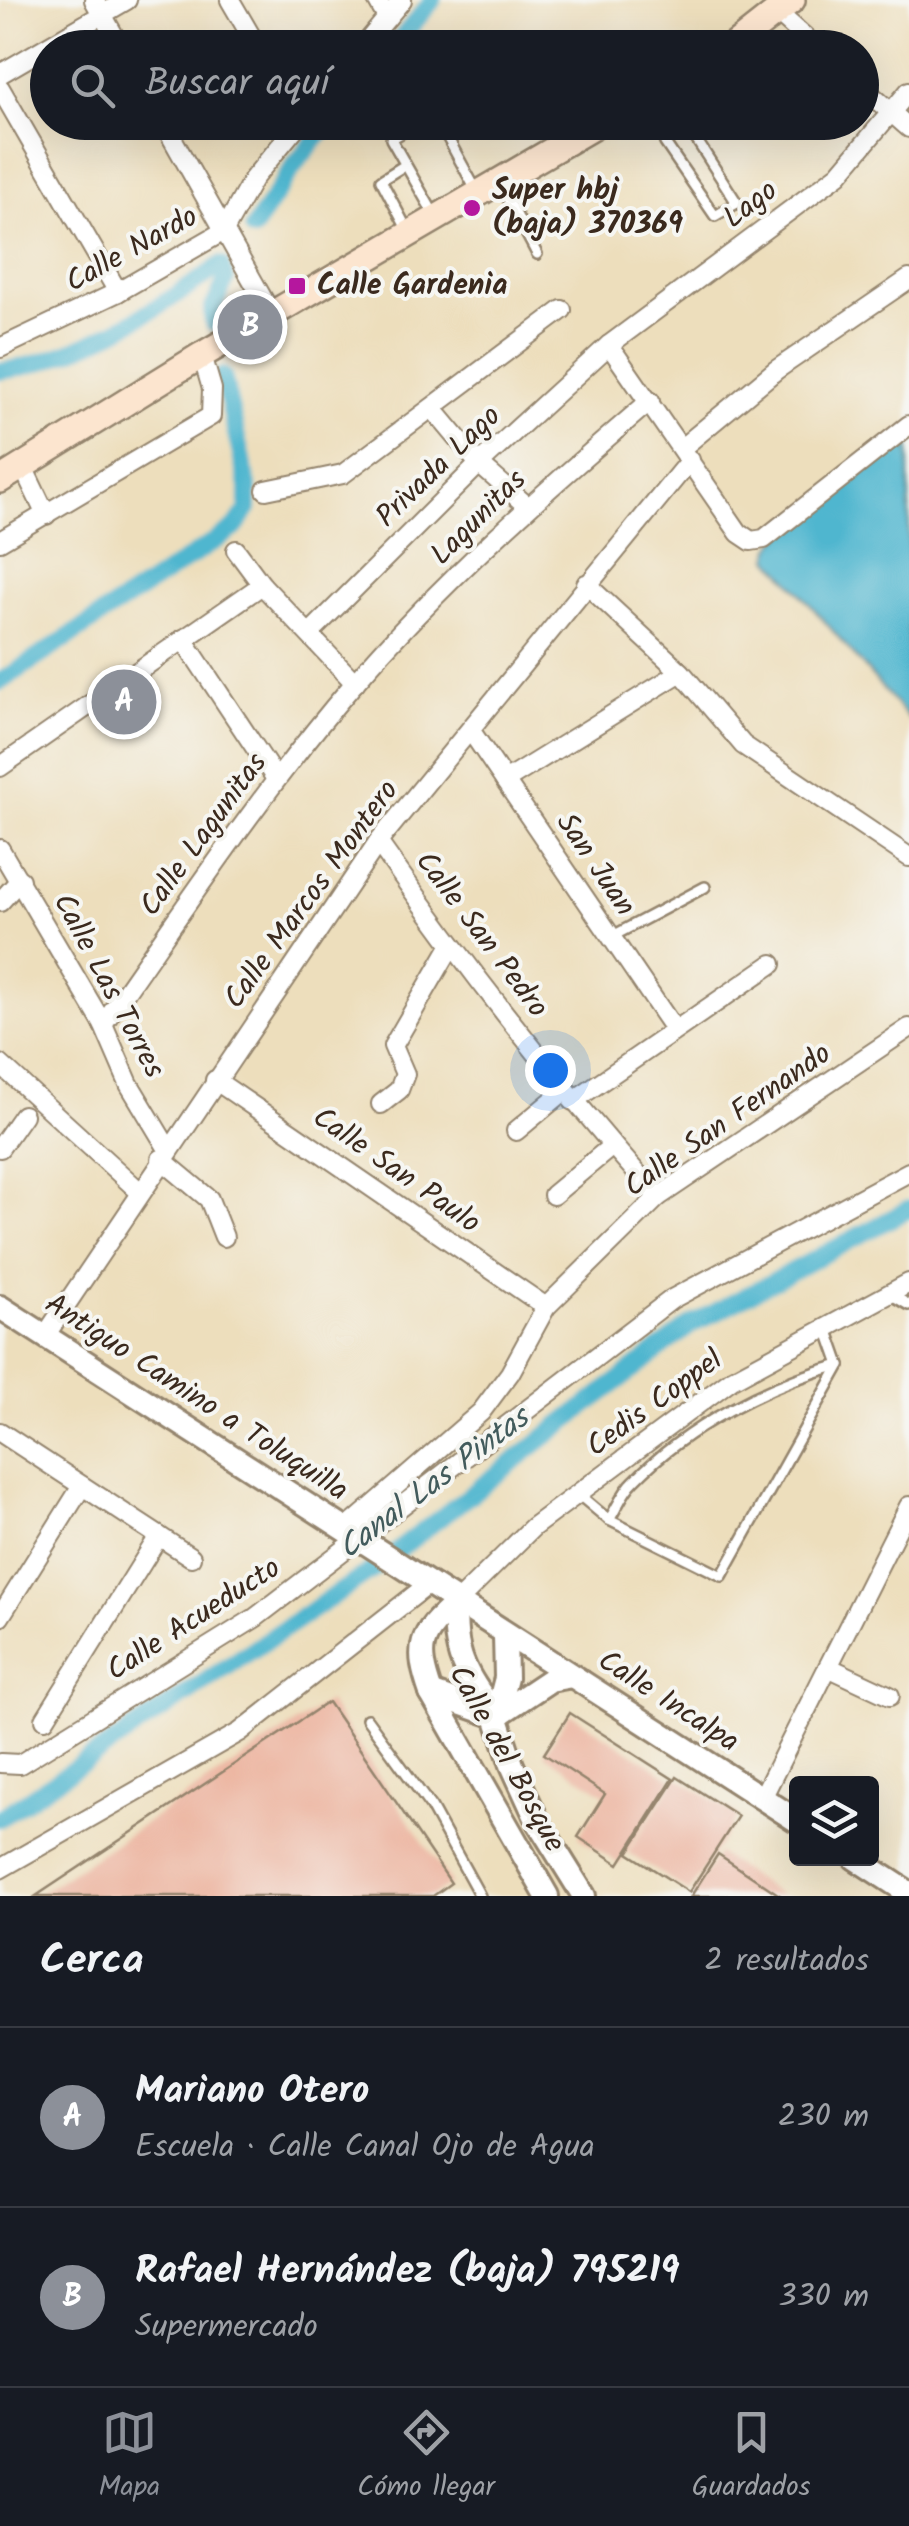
<!DOCTYPE html>
<html lang="es">
<meta charset="utf-8">
<style>
body{margin:0;font-family:Kalam,sans-serif;background:#20242c;color:#f1f3f6}
.controls{position:absolute;right:30px;bottom:30px;display:grid;overflow:hidden;border-radius:10px;box-shadow:0 10px 40px #0002}
.controls button{width:90px;height:90px;display:grid;place-items:center;padding:0;border:0;border-bottom:2px solid #363941;background:#171b24;color:#f1f3f6;font:50px sans-serif}
.you{position:absolute;left:550px;top:1070px;width:35px;height:35px;margin:-25px;border:8px solid #fff;border-radius:50%;background:#1a73e8;box-shadow:0 0 0 15px #1a73e833}
.badge{display:grid;place-items:center;width:65px;height:65px;border-radius:50%;background:#8c9099;color:#fff;font-size:32px;font-weight:700}
.pin{position:absolute;translate:-50% -50%;border:5px solid #fff;box-shadow:0 2px 10px #0006}
.list{margin:0;padding:0;list-style:none}
h2{display:flex;justify-content:space-between;align-items:center;height:130px;margin:0;padding:0 40px;font-size:42px}
h2 small{font-size:32px;font-weight:400;color:#9ea1a6}
.list li{display:grid;grid-template-columns:65px 1fr auto;gap:30px;align-items:center;box-sizing:border-box;height:180px;padding:0 40px;border-top:2px solid #363941}
.list b{display:block;font-size:38px;white-space:nowrap}
.list p{margin:0;font-size:32px;white-space:nowrap;color:#9ea1a6}
.list em{font-size:32px;font-style:normal;color:#9ea1a6}
.icon{flex:none;width:55px;height:55px;fill:none;stroke:currentColor;stroke-width:2;stroke-linecap:round;stroke-linejoin:round}
.map{position:relative;flex:none;width:909px;height:1896px;overflow:hidden}
.search{position:absolute;background:#171b24;box-shadow:0 10px 40px #0002;left:30px;right:30px;top:30px;height:110px;display:flex;align-items:center;gap:25px;box-sizing:border-box;padding:0 35px;border-radius:55px;color:#9ea1a6;font-size:38px}
.sheet{height:490px;background:#171b24}
nav{display:flex;justify-content:space-around;align-items:center;box-sizing:border-box;height:140px;border-top:2px solid #363941;background:#171b24;font-size:28px;color:#9ea1a6}
nav a{display:grid;justify-items:center;gap:5px}
nav .on{color:#8c9099}
.map>svg:first-child{display:block}
</style>
<div class="map">
<svg width="909" height="1896" viewBox="0 0 909 1896">
<rect width="100%" height="100%" fill="#f6f6f2"/>
<filter id="ink" filterUnits="userSpaceOnUse"><feTurbulence type="fractalNoise" baseFrequency=".01" numOctaves="2"/><feDisplacementMap in="SourceGraphic" scale="20" xChannelSelector="R" yChannelSelector="G"/><feConvolveMatrix kernelMatrix="1 2 1 2 8 2 1 2 1" color-interpolation-filters="sRGB"/></filter>
<filter id="wash" filterUnits="userSpaceOnUse"><feTurbulence type="fractalNoise" baseFrequency=".0048" numOctaves="4" result="noise"/><feDisplacementMap in="SourceGraphic" scale="40" xChannelSelector="R" yChannelSelector="G"/><feGaussianBlur stdDeviation="2.25" result="paint"/><feColorMatrix in="noise" values="0 0 0 0 0 0 0 0 0 0 0 0 0 0 0 0 0 1.4 0 .05"/><feComposite in="paint" operator="in"/></filter>
<g filter="url(#wash)">
<rect width="100%" height="100%" fill="#eddebc"/>
<!-- water -->
<path fill="#50b6cf" stroke="#467076" stroke-width="2.5" d="M 909,436 L 909,719 L 770,558 L 771,548 L 784,533 Z"/>
<g fill="none" stroke-linecap="round" stroke-linejoin="round">
<!-- canal -->
<g stroke="#50b6cf" stroke-width="18">
<path d="M 393,48 L 433,0"/>
<path d="M 253,229 L 296,163 L 330,122"/>
<path d="M 0,371 C 73,362 160,308 221,265 L 226,280 L 212,310 L 213,323"/>
<path d="M 0,682 L 235,528 L 248,509 L 248,486 L 223,376"/>
<path d="M 0,1818 L 371,1571 L 691,1325 L 909,1209"/>
</g>
</g>
<g id="blocks">
<!-- building -->
<g fill="#ecb29d">
<path d="M 328,1702 L 451,1883 L 433,1896 L 36,1896 Z"/>
<path d="M 570,1713 L 673,1779 L 619,1864 L 578,1837 L 605,1794 L 544,1754 Z"/>
<path d="M 677,1777 L 738,1816 L 689,1892 L 628,1853 Z"/>
<path d="M 718,1854 L 781,1896 L 691,1896 Z"/>
</g>
</g>
</g>
<g filter="url(#ink)">
<use href="#blocks" fill-opacity="0" stroke="#94846d" stroke-width="2.5"/>
<g fill="none" stroke-linecap="round" stroke-linejoin="round">
<defs>
<g id="service">
<path d="M 420,122 L 391,139 L 435,216"/>
<path d="M 439,122 L 476,190"/>
<path d="M 659,122 L 665,143 L 715,216 L 737,203 L 685,122"/>
<path d="M 405,165 L 381,180 L 408,231"/>
<path d="M 501,186 L 537,254"/>
<path d="M 611,937 L 705,887"/>
<path d="M 890,1294 L 909,1305"/>
<path d="M 578,1494 L 609,1520 L 722,1576 L 840,1365 L 827,1328"/>
<path d="M 609,1520 C 617,1508 623,1491 634,1481 C 686,1427 768,1384 840,1365"/>
<path d="M 367,1719 L 431,1807 L 480,1896"/>
</g>
<g id="minor">
<path d="M 94,0 L 121,48"/>
<path d="M 230,0 L 258,48"/>
<path d="M 377,0 L 387,18"/>
<path d="M 779,14 L 817,48"/>
<path d="M 362,48 L 402,0"/>
<path d="M 0,74 L 127,0"/>
<path d="M 862,87 L 909,128"/>
<path d="M 0,88 L 118,292"/>
<path d="M 163,122 L 272,315"/>
<path d="M 609,345 L 739,533 L 751,541 L 764,539 L 909,425"/>
<path d="M 0,348 L 118,292 L 224,231 L 253,179 L 300,122"/>
<path d="M 433,409 L 479,464 L 527,506"/>
<path d="M 683,447 L 776,370 L 909,279"/>
<path d="M 23,467 L 46,515"/>
<path d="M 266,490 L 343,474 L 562,310"/>
<path d="M 0,541 L 211,416 L 212,389 L 202,355"/>
<path d="M 236,550 L 262,585 L 355,683"/>
<path d="M 586,584 L 681,672 L 743,745 L 909,857"/>
<path d="M 311,632 L 479,464 L 609,345 L 839,174 L 909,91"/>
<path d="M 183,639 L 276,779"/>
<path d="M 471,731 L 674,1029"/>
<path d="M 0,767 L 262,585"/>
<path d="M 505,781 L 681,672"/>
<path d="M 378,842 C 465,966 557,1084 658,1197"/>
<path d="M 0,849 L 103,1024 L 129,1084 L 168,1149"/>
<path d="M 0,902 L 20,880"/>
<path d="M 103,1024 C 184,909 261,792 352,686 C 441,582 546,490 650,401"/>
<path d="M 0,1064 L 139,1191"/>
<path d="M 215,1080 L 546,1307"/>
<path d="M 573,1101 L 772,964"/>
<path d="M 381,1104 L 399,1090 L 405,1074 L 393,1046 L 451,946"/>
<path d="M 516,1131 L 564,1091"/>
<path d="M 0,1148 L 23,1115"/>
<path d="M 161,1159 L 209,1199 L 224,1237"/>
<path d="M 553,1195 L 612,1146"/>
<path d="M 45,1336 L 378,842 L 690,460"/>
<path d="M 0,1432 L 191,1557"/>
<path d="M 345,1530 L 481,1412 L 510,1373 L 546,1307 L 658,1197 L 909,1028"/>
<path d="M 456,1603 L 533,1527 L 732,1379 L 909,1283"/>
<path d="M 0,1617 L 82,1486"/>
<path d="M 828,1667 L 890,1696"/>
<path d="M 45,1719 L 159,1536"/>
<path d="M 0,1763 L 20,1764 L 255,1618 L 672,1299 L 909,1172"/>
<path d="M 762,1798 L 909,1506"/>
<path d="M 0,1869 L 240,1732 L 430,1583"/>
</g>
<g id="tertiary">
<path d="M 0,1307 L 796,1820"/>
<path d="M 456,1603 C 419,1635 415,1647 431,1693 L 547,1896"/>
<path d="M 456,1603 C 452,1656 466,1674 496,1716"/>
<path d="M 505,1636 L 506,1678 L 496,1716 L 512,1765 L 538,1822 L 584,1896"/>
<path d="M 431,1693 L 496,1716"/>
<path d="M 496,1716 L 550,1680 L 572,1676"/>
<path d="M 855,1858 L 909,1893"/>
</g>
<g id="secondary">
<path d="M 731,48 L 792,0"/>
<path d="M 0,480 L 202,355 L 601,122"/>
</g>
</defs>
<!-- service casing -->
<use href="#service" stroke="#94846d" stroke-width="14"/>
<!-- minor casing -->
<use href="#minor" stroke="#94846d" stroke-width="22"/>
<!-- tertiary casing -->
<use href="#tertiary" stroke="#94846d" stroke-width="28"/>
<!-- secondary casing -->
<use href="#secondary" stroke="#94846d" stroke-width="30"/>
<!-- service -->
<use href="#service" stroke="#fff" stroke-width="9"/>
<!-- minor -->
<use href="#minor" stroke="#fff" stroke-width="18"/>
<!-- tertiary -->
<use href="#tertiary" stroke="#fff" stroke-width="22"/>
<!-- secondary -->
<use href="#secondary" stroke="#fce5cf" stroke-width="25"/>
</g>
</g>
<!-- markers -->
<g fill="#b5179e" stroke="#f6f6f2" stroke-width="4">
<circle cx="472" cy="208" r="10"/>
<rect x="287" y="276" width="20" height="20" rx="5"/>
</g>
<g text-anchor="middle" dominant-baseline="central" stroke-width="8" stroke-linejoin="round" paint-order="stroke">
<!-- poi labels -->
<g font-size="30" font-weight="bold" fill="#3b2a1e" stroke="#f6f6f2" text-anchor="start">
<text x="492" y="191">Super hbj<tspan x="492" dy="34">(baja) 370369</tspan></text>
<text x="317" y="286">Calle Gardenia</text>
</g>
<!-- street labels -->
<g font-size="30" fill="#3b2a1e" stroke="#f6f6f2">
<text transform="translate(751 205) rotate(-37)">Lago</text>
<text transform="translate(132 250) rotate(-29)">Calle Nardo</text>
<text transform="translate(439 467) rotate(-44)">Privada Lago</text>
<text transform="translate(479 518) rotate(-45)">Lagunitas</text>
<text transform="translate(204 835) rotate(-54)">Calle Lagunitas</text>
<text transform="translate(595 865) rotate(56)">San Juan</text>
<text transform="translate(312 895) rotate(-54)">Calle Marcos Montero</text>
<text transform="translate(481 935) rotate(53)">Calle San Pedro</text>
<text transform="translate(108 986) rotate(62)">Calle Las Torres</text>
<text transform="translate(728 1121) rotate(-35)">Calle San Fernando</text>
<text transform="translate(396 1171) rotate(35)">Calle San Paulo</text>
<text transform="translate(196 1398) rotate(33)">Antiguo Camino a Toluquilla</text>
<text transform="translate(655 1404) rotate(-36)">Cedis Coppel</text>
<text transform="translate(194 1620) rotate(-33)">Calle Acueducto</text>
<text transform="translate(668 1702) rotate(33)">Calle Incalpa</text>
<text transform="translate(506 1759) rotate(61)">Calle del Bosque</text>
</g>
<!-- water labels -->
<g font-size="32" font-style="italic" fill="#425b5c" stroke="#f6f6f2">
<text transform="translate(434 1484) rotate(-37)">Canal Las Pintas</text>
</g>
</g>
</svg>
<div class="controls">
<button><svg class="icon" aria-label="layers" viewBox="0 0 24 24"><path d="M12 4l9 5-9 5-9-5zM3 14l9 5 9-5"/></svg></button>
</div>
<div class="you"></div>
<div class="pin badge" style="left:124px;top:702px">A</div>
<div class="pin badge" style="left:250px;top:327px">B</div>
<div class="search"><svg class="icon" aria-label="search" viewBox="0 0 24 24"><circle cx="10" cy="10" r="6"/><path d="M15 15l6 6"/></svg>Buscar aquí</div>
</div>
<section class="sheet">
<h2>Cerca<small>2 resultados</small></h2>
<ul class="list">
<li><span class="badge">A</span><div><b>Mariano Otero</b><p>Escuela · Calle Canal Ojo de Agua</p></div><em>230 m</em></li>
<li><span class="badge">B</span><div><b>Rafael Hernández (baja) 795219</b><p>Supermercado</p></div><em>330 m</em></li>
</ul>
</section>
<nav>
<a class="on"><svg class="icon" aria-label="map" viewBox="0 0 24 24"><path d="M3 6l6-2 6 2 6-2v14l-6 2-6-2-6 2zM9 4v14M15 6v14"/></svg>Mapa</a>
<a><svg class="icon" aria-label="directions" viewBox="0 0 24 24"><path d="M12 3l9 9-9 9-9-9zM9 14v-3h6M13 9l2 2-2 2"/></svg>Cómo llegar</a>
<a><svg class="icon" aria-label="saved" viewBox="0 0 24 24"><path d="M7 4h10v16l-5-4-5 4z"/></svg>Guardados</a>
</nav>
